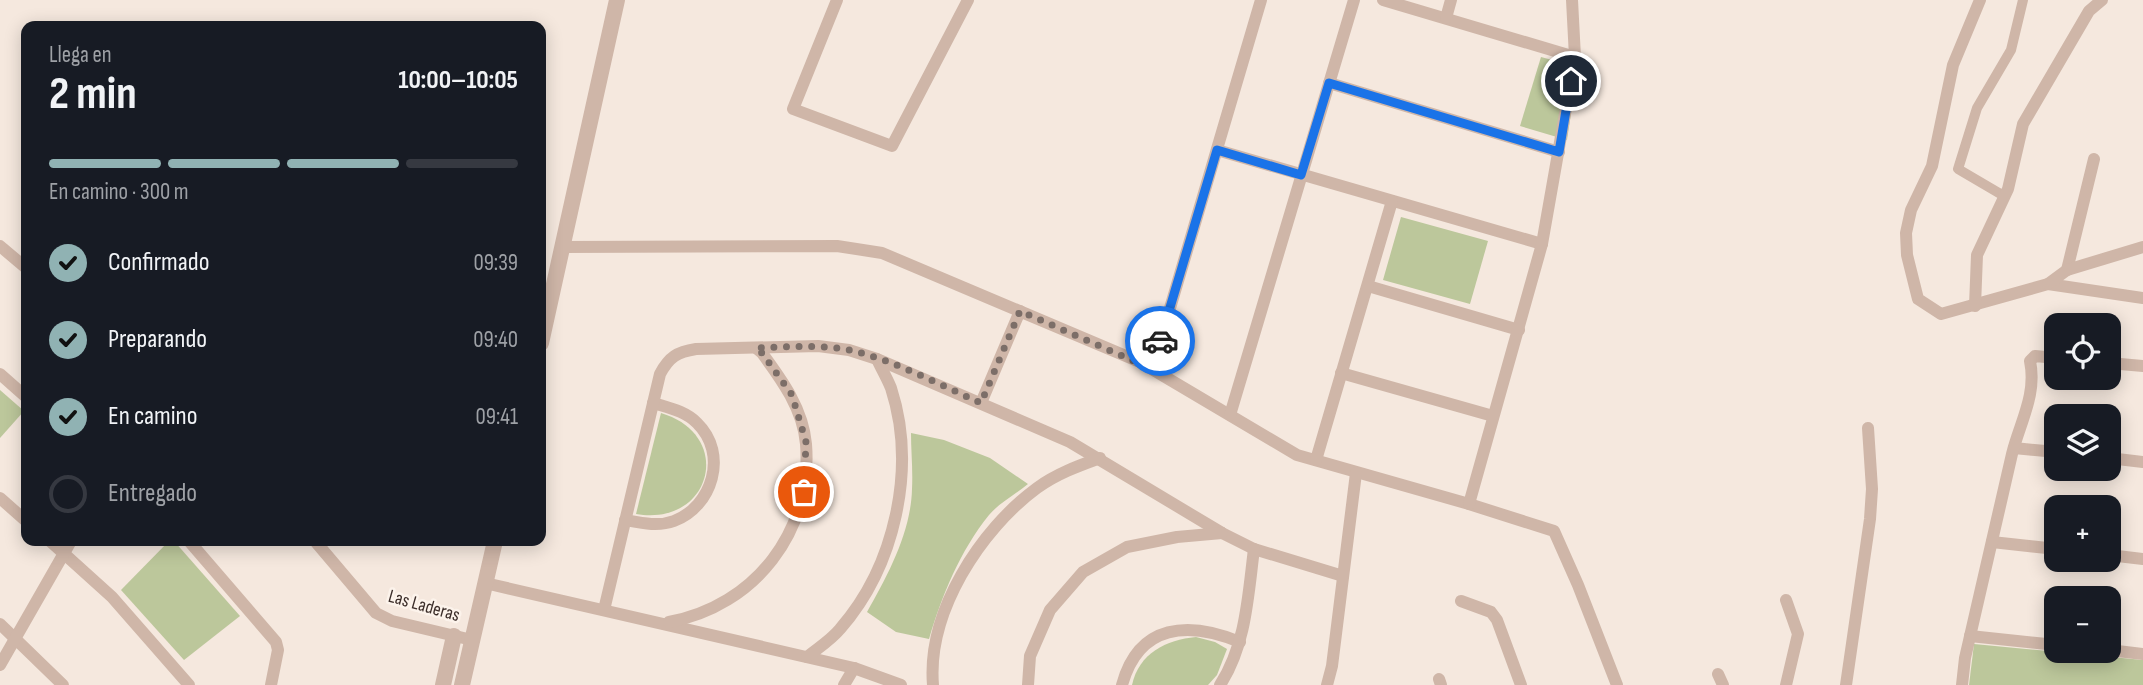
<!DOCTYPE html>
<html lang="es">
<head>
<meta charset="utf-8">
<style>
  body { margin:0; font-family:"Sofia Sans Condensed",sans-serif; background:#242831; color:#f1f3f6; height:100vh; display:flex; flex-direction:column; font-size:26px; white-space:nowrap }
  * { box-sizing:border-box; margin:0 }
  p { font-size:23px; color:#9ea1a6 }
  .icon { flex:none; width:38px; height:38px; fill:none; stroke:currentColor; stroke-width:2; stroke-linecap:round; stroke-linejoin:round }
  .map { position:relative; flex:1; overflow:hidden }
  .panel { position:absolute; left:21px; top:21px; width:525px; height:525px; display:flex; flex-direction:column; background:#171b24; border-radius:14px; box-shadow:0 4px 18px #0003 }
  .panel>* { flex:none }
  .buttons { position:absolute; left:2044px; top:313px; display:grid; gap:14px }
  .buttons a { display:grid; place-items:center; width:77px; height:77px; border-radius:14px; background:#171b24; box-shadow:0 4px 18px #0003; font-size:35px }
  .pin { position:absolute; display:grid; place-items:center; width:60px; height:60px; color:#fff; margin:-30px; border:4px solid #fff; border-radius:50%; box-shadow:0 2px 7px #0007 }
  .courier { position:absolute; display:grid; place-items:center; width:70px; height:70px; margin:-35px; border:5px solid #1a73e8; border-radius:50%; background:#fff; color:#222; box-shadow:0 2px 9px #0007 }
  .headline em { font-style:normal; font-weight:700 }
  .headline div { display:flex; flex-direction:column-reverse }
  .headline { display:flex; align-items:center; justify-content:space-between; height:119px; padding:0 28px }
  h1 { font-size:46px; font-weight:700; line-height:52px }
  .bar { display:grid; grid-template-columns:repeat(4,1fr); gap:10px 7px; align-content:center; height:84px; padding:0 28px }
  .bar i { height:9px; border-radius:5px; background:#363941 }
  .bar .active { background:#90b2b3 }
  .bar p { grid-column:span 4 }
  ol { padding:0 28px; list-style:none }
  li { display:flex; align-items:center; gap:21px; height:77px }
  li p { margin-inline-start:auto }
  li .icon { padding:7px; border-radius:50%; background:#90b2b3; color:#111; stroke-width:4 }
  li:last-child { color:#9ea1a6 }
  li i { width:38px; height:38px; border:4px solid #363941; border-radius:50% }
  .map>svg:first-child { display:block }
  .green { fill:#bcc79b }
  .lines { fill:none; stroke-linecap:round; stroke-linejoin:round }
  .pedestrian { stroke:#cfb6a8; stroke-width:10 }
  .minor { stroke:#cfb6a8; stroke-width:12 }
  .tertiary { stroke:#cfb6a8; stroke-width:16 }
  .done { stroke:#7c6e68; stroke-width:7; stroke-dasharray:0 12.6 }
  .route { stroke:#1a73e8; stroke-width:9 }
  .labels { text-anchor:middle; dominant-baseline:central; stroke-width:5; stroke-linejoin:round; paint-order:stroke }
  .street-label { font-size:19px; fill:#3b2d29; stroke:#fcf3eb }
</style>
</head>
<body>
<div class="map">
<svg width="2143" height="685" viewBox="0 0 2143 685">
  <rect width="100%" height="100%" fill="#f5e8de"/>
  <g class="green">
    <polygon points="1541,57 1578,67 1567,140 1520,126"/>
    <polygon points="1401,217 1488,241 1470,304 1383,280"/>
    <polygon points="0,390 24,411 0,438"/>
    <path d="M661 413C735 435 712 527 636 514Z"/>
    <path d="M911 433 944 440 990 458 1028 484C1016 494 999 503 989 515 960 551 942 595 929 639L896 632 867 612C888 575 911 532 912 489 913 470 911 451 911 433Z"/>
    <polygon points="169,541 174,541 240,616 184,660 121,590"/>
    <path d="M1196 637 1215 642 1227 649 1217 675 1208 685H1132C1139 653 1166 640 1196 637Z"/>
    <polygon points="1974,644 2143,660 2143,685 1969,685"/>
  </g>
  <g class="lines">
    <polyline class="pedestrian" points="2004,196 1958,169 1977,108 2011,50 2023,0"/>
    <g class="minor">
      <polyline points="837,0 793,109 892,146 968,0"/>
      <polyline points="1383,0 1575,57"/>
      <polyline points="1980,0 1953,65 1932,166 1911,210 1906,233 1907,255 1918,299 1941,314 2048,284 2143,298"/>
      <polyline points="1446,18 1451,0"/>
      <polyline points="1329,83 1559,152"/>
      <polyline points="1217,150 1542,244"/>
      <polyline points="0,246 26,268"/>
      <polyline points="563,247 837,246 882,253 1140,362 1297,455 1469,504 1554,531 1578,585 1617,685"/>
      <polyline points="2067,270 2094,159"/>
      <polyline points="2048,284 2067,270 2143,247"/>
      <polyline points="1368,286 1519,330"/>
      <polyline points="1975,306 1977,255 2008,189 2023,124 2089,11 2102,0"/>
      <polyline points="2109,363 2143,366"/>
      <polyline points="1152,369 1261,0"/>
      <polyline points="1341,373 1493,416"/>
      <polyline points="0,374 26,397"/>
      <polyline points="981,403 1020,311"/>
      <polyline points="1230,415 1354,0"/>
      <polyline points="2014,448 2056,452"/>
      <polyline points="2109,458 2143,462"/>
      <polyline points="1316,460 1392,201"/>
      <polyline points="0,498 26,521"/>
      <polyline points="1469,504 1542,244 1575,57 1572,0"/>
      <path d="M625 520C641 523 658 527 674 521 712 507 729 454 697 423 685 411 669 408 653 403"/>
      <polyline points="50,541 112,597 189,685"/>
      <polyline points="189,541 276,642 278,650 271,685"/>
      <polyline points="315,541 376,613 392,621 472,640"/>
      <polyline points="1992,542 2056,549"/>
      <polyline points="2109,555 2143,559"/>
      <polyline points="485,583 854,668 901,685"/>
      <polyline points="1786,600 1798,634 1786,685"/>
      <polyline points="1461,601 1491,612 1497,620 1521,685"/>
      <path d="M604 610 660 374C669 357 677 352 696 349L818 346 849 350 877 359 1070 442 1222 533 1254 549 1343 576"/>
      <path d="M669 622C755 606 813 531 806 444 803 409 782 380 762 353L756 348"/>
      <polyline points="0,624 63,685"/>
      <polyline points="1970,636 2056,645"/>
      <polyline points="2109,650 2143,654"/>
      <path d="M807 657C818 648 831 640 840 629 895 566 917 468 891 388 887 378 881 368 877 359"/>
      <polyline points="0,665 71,541"/>
      <polyline points="1718,674 1723,685"/>
      <polyline points="1439,679 1441,685"/>
      <polyline points="844,685 854,668"/>
      <path d="M933 685C927 612 980 530 1037 488 1056 474 1078 466 1100 458"/>
      <polyline points="1028,685 1030,656 1050,610 1083,572 1127,547 1177,537 1222,533"/>
      <path d="M1122 685C1139 623 1189 621 1240 642"/>
      <path d="M1220 685C1246 645 1248 596 1254 549"/>
      <polyline points="1327,685 1332,666 1356,473"/>
      <polyline points="1846,685 1870,519 1872,489 1868,428"/>
      <path d="M1962 685 1965 658C1981 590 1996 522 2012 454 2020 422 2037 395 2030 361L2035 356 2056 358"/>
    </g>
    <g class="tertiary">
      <polyline points="541,343 617,0"/>
      <polyline points="443,685 454,636"/>
      <polyline points="462,685 495,541"/>
    </g>
  </g>
  <g class="lines">
    <path class="done" d="M804 492 806 442 792 395 762 353 756 348C787 347 818 344 849 350 894 360 938 384 981 403L1020 311 1152 369 1160 341"/>
    <polyline class="route" points="1160,341 1217,150 1301,175 1329,83 1559,152 1571,81"/>
  </g>
  <g class="labels">
    <g class="street-label">
      <text transform="translate(424 606) rotate(16)">Las Laderas</text>
    </g>
  </g>
</svg>
<div class="buttons">
<a><svg class="icon" aria-label="locate" viewBox="0 0 24 24"><circle cx="12" cy="12" r="6"/><path d="M12 2v4M12 18v4M2 12h4M18 12h4"/></svg></a>
<a><svg class="icon" aria-label="layers" viewBox="0 0 24 24"><path d="M12 4l9 5-9 5-9-5zM3 14l9 5 9-5"/></svg></a>
<a>+</a>
<a>−</a>
</div>
<div class="pin" style="left:804px;top:492px;background:#ea580c"><svg class="icon" aria-label="bag" viewBox="0 0 24 24"><path d="M5 8h14l-1 12H6zM9 8a3 3 0 0 1 6 0"/></svg></div>
<div class="pin" style="left:1571px;top:81px;background:#1f2937"><svg class="icon" aria-label="home" viewBox="0 0 24 24"><path d="M3 11l9-7 9 7M6 9v11h12V9"/></svg></div>
<div class="courier" style="left:1160px;top:341px"><svg class="icon" aria-label="car" viewBox="0 0 24 24"><path d="M5 17H2v-5l4-1 3-4h7l3 4 3 1v5h-3M9 17h6M6 11h13"/><circle cx="7" cy="17" r="2"/><circle cx="17" cy="17" r="2"/></svg></div>
<section class="panel">
<div class="headline"><div><h1>2 min</h1><p>Llega en</p></div><em>10:00–10:05</em></div>
<div class="bar"><i class="active"></i><i class="active"></i><i class="active"></i><i></i><p>En camino · 300 m</p></div>
<ol>
<li><svg class="icon" aria-label="check" viewBox="0 0 24 24"><path d="M5 12l5 5 9-10"/></svg>Confirmado<p>09:39</p></li>
<li><svg class="icon" aria-label="check" viewBox="0 0 24 24"><path d="M5 12l5 5 9-10"/></svg>Preparando<p>09:40</p></li>
<li><svg class="icon" aria-label="check" viewBox="0 0 24 24"><path d="M5 12l5 5 9-10"/></svg>En camino<p>09:41</p></li>
<li><i></i>Entregado</li>
</ol>
</section>
</div>
</body>
</html>
